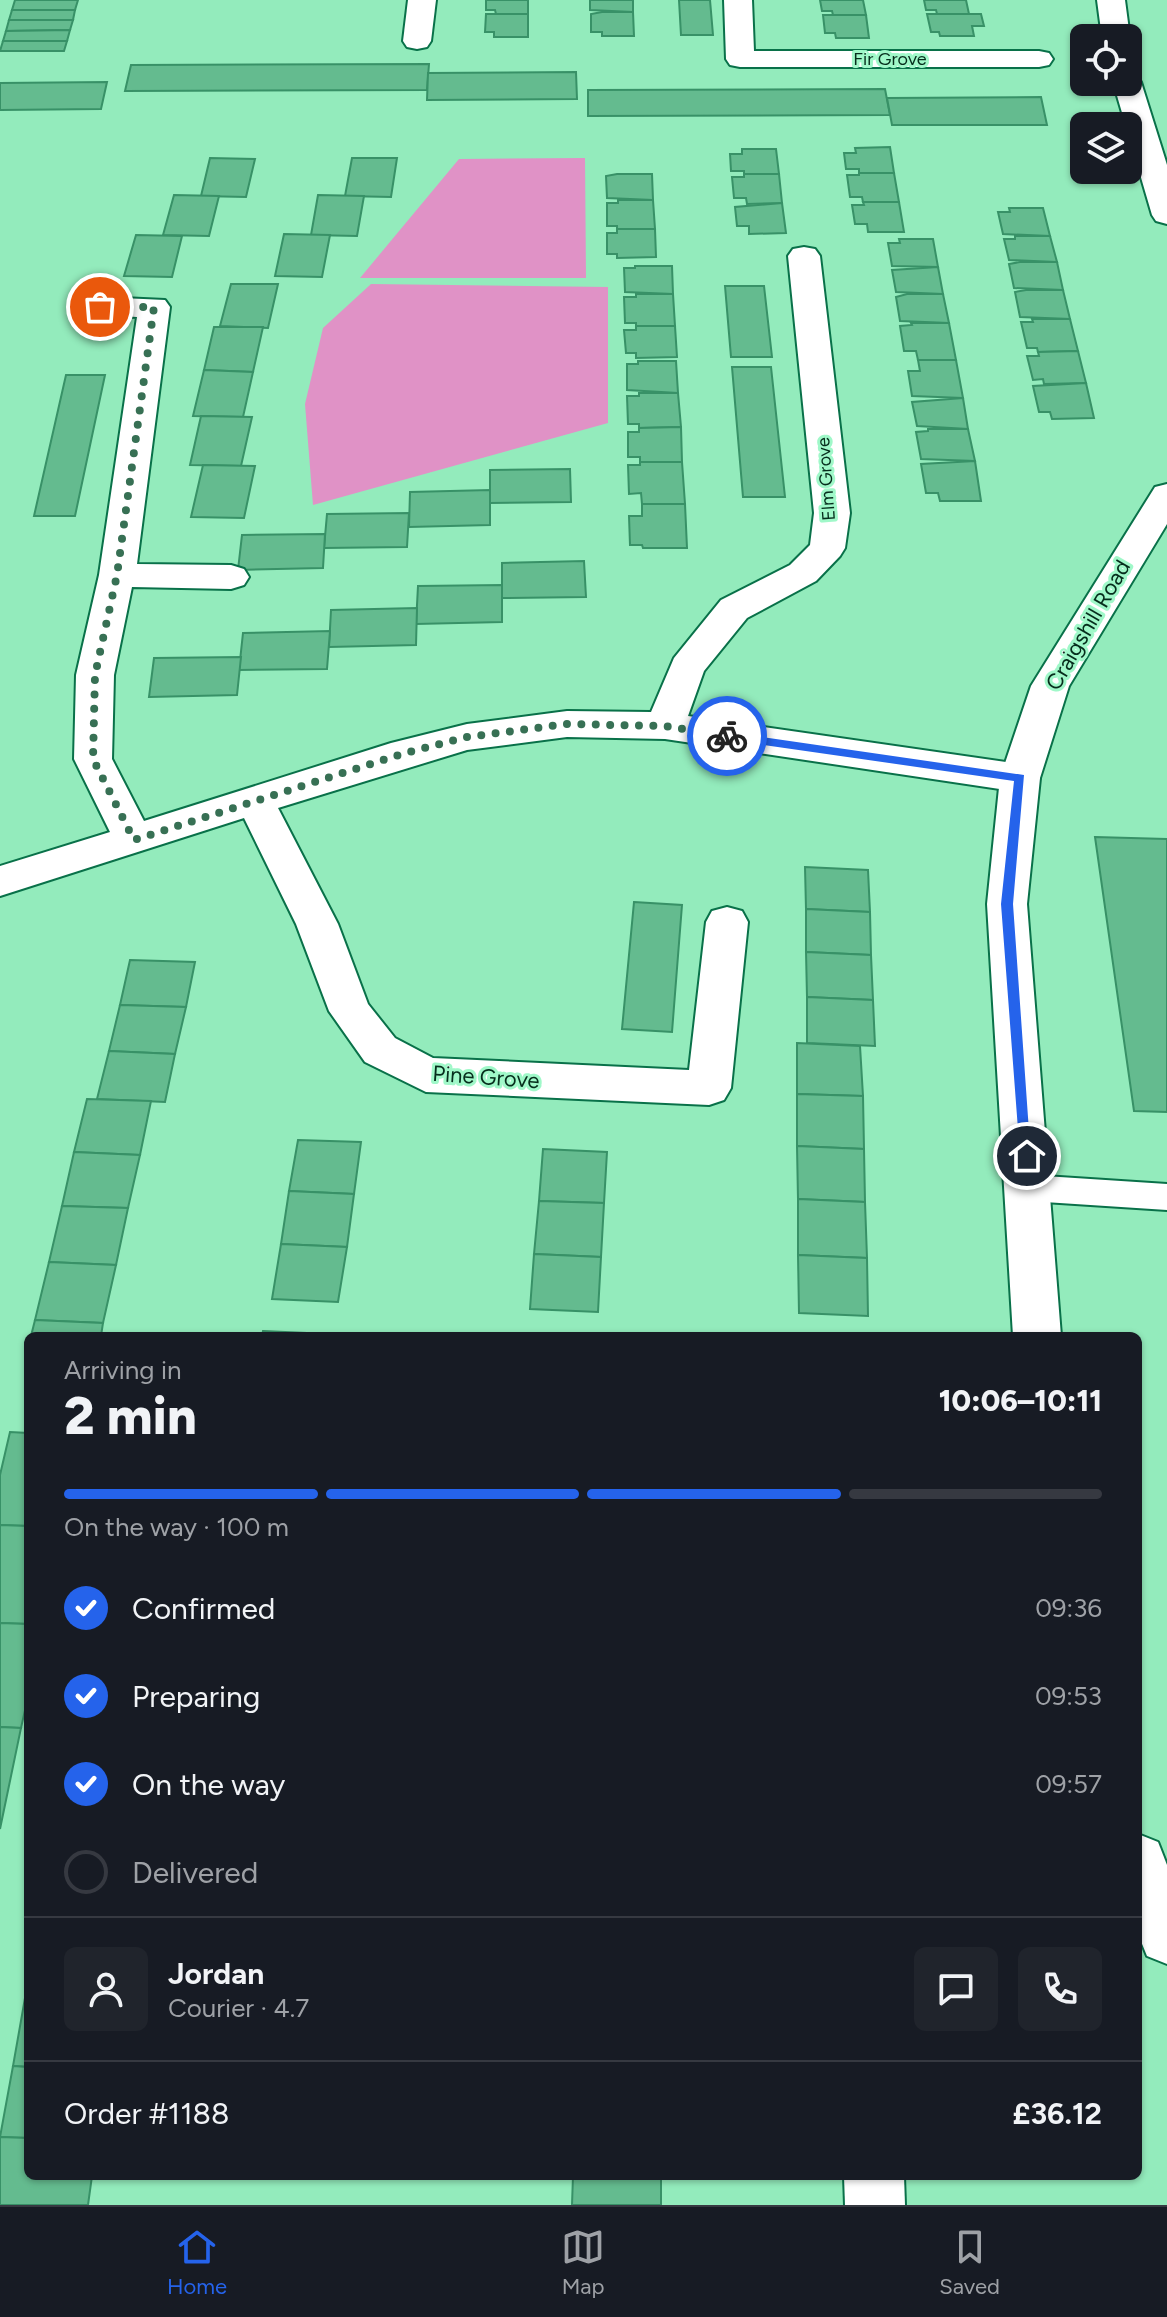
<!DOCTYPE html>
<html lang="en">
<head>
<meta charset="utf-8">
<style>
  body { margin:0; font-family:Figtree,sans-serif; background:#20242c; color:#f1f3f6; height:100vh; display:flex; flex-direction:column; font-size:30px; white-space:nowrap }
  * { box-sizing:border-box; margin:0 }
  p { font-size:26px; color:#9ea1a6 }
  .icon { flex:none; width:44px; height:44px; fill:none; stroke:currentColor; stroke-width:2; stroke-linecap:round; stroke-linejoin:round }
  .map { position:relative; flex:1; overflow:hidden }
  .side { position:absolute; left:24px; top:1332px; width:1118px; height:848px; display:flex; flex-direction:column; background:#171b24; border-radius:12px; box-shadow:0 2px 6px #0004 }
  .side>* { flex:none }
  .buttons { position:absolute; left:1070px; top:24px; display:grid; gap:16px }
  .buttons a { display:grid; place-items:center; width:72px; height:72px; border-radius:12px; background:#171b24; box-shadow:0 2px 6px #0004; font-size:40px }
  .pin { position:absolute; display:grid; place-items:center; width:68px; height:68px; color:#fff; margin:-34px; border:4px solid #fff; border-radius:50%; box-shadow:0 2px 8px #0007 }
  .courier { position:absolute; display:grid; place-items:center; width:80px; height:80px; margin:-40px; border:6px solid #2563eb; border-radius:50%; background:#fff; color:#222; box-shadow:0 2px 10px #0007 }
  .headline em { font-style:normal; font-weight:800 }
  .headline div { display:flex; flex-direction:column-reverse }
  .headline { display:flex; align-items:center; justify-content:space-between; height:136px; padding:0 40px }
  h1 { font-size:52px; font-weight:800; line-height:60px }
  .bar { display:grid; grid-template-columns:repeat(4,1fr); gap:12px 8px; align-content:center; height:96px; padding:0 40px }
  .bar i { height:10px; border-radius:6px; background:#363941 }
  .bar .selected { background:#2563eb }
  .bar p { grid-column:span 4 }
  .line { display:flex; align-items:center; gap:20px; padding:0 40px; border-top:2px solid #363941 }
  .line div { flex:1 }
  .round { display:grid; place-items:center; flex:none; width:84px; height:84px; border-radius:12px; background:#20242c }
  ol { padding:0 40px; list-style:none }
  li { display:flex; align-items:center; gap:24px; height:88px }
  li p { margin-inline-start:auto }
  li .icon { padding:8px; border-radius:50%; background:#2563eb; color:#fff; stroke-width:4 }
  li:last-child { color:#9ea1a6 }
  li i { width:44px; height:44px; border:4px solid #363941; border-radius:50% }
  .menu { display:flex; justify-content:space-around; align-items:center; height:112px; border-top:2px solid #363941; background:#171b24; font-size:22px; color:#9ea1a6 }
  .menu a { display:grid; justify-items:center; gap:4px }
  .menu .selected { color:#2563eb }
  .map>svg:first-child { display:block }
  .green { fill:#e092c6 }
  .building { fill:#64bb8f; stroke:#389167; stroke-width:2 }
  .lines { fill:none; stroke-linecap:round; stroke-linejoin:round }
  .service-casing { stroke:#097149; stroke-width:4 }
  .minor-casing { stroke:#097149; stroke-width:4 }
  .tertiary-casing { stroke:#097149; stroke-width:4 }
  .service { fill:#fff; fill-rule:evenodd }
  .minor { fill:#fff; fill-rule:evenodd }
  .tertiary { fill:#fff; fill-rule:evenodd }
  .route { fill:#2563eb }
  .done { stroke:#377054; stroke-width:8; stroke-dasharray:0 14.4 }
  .labels { text-anchor:middle; dominant-baseline:central; stroke-width:6; stroke-linejoin:round; paint-order:stroke }
  .far-street-label { font-size:18px; fill:#062d1c; stroke:#a0f8c9 }
  .street-label { font-size:22px; fill:#062d1c; stroke:#a0f8c9 }
</style>
</head>
<body>
<div class="map">
<svg width="1167" height="2205" viewBox="0 0 1167 2205">
  <rect width="100%" height="100%" fill="#93ebbc"/>
  <g class="green">
    <polygon points="585,158 586,278 360,278 459,159"/>
    <polygon points="371,284 608,287 608,423 313,505 305,404 323,328"/>
  </g>
  <g class="building">
    <polygon points="15,0 78,0 75,10 12,10"/>
    <polygon points="486,0 528,0 528,14 496,14 495,10 486,10"/>
    <polygon points="590,0 633,0 633,12 590,10"/>
    <polygon points="679,0 710,0 713,35 681,35"/>
    <polygon points="820,0 863,0 866,15 833,15 832,11 822,11"/>
    <polygon points="924,0 966,0 969,14 937,14 936,10 926,10"/>
    <polygon points="12,10 75,10 73,20 9,20"/>
    <polygon points="602,12 633,12 634,36 602,36 602,32 591,32 591,14"/>
    <polygon points="486,14 528,14 528,37 494,37 494,32 485,32"/>
    <polygon points="927,14 981,14 984,26 972,26 974,36 940,36 939,32 931,32"/>
    <polygon points="823,15 866,15 869,38 836,38 835,33 825,33"/>
    <polygon points="9,20 73,20 70,30 6,31"/>
    <polygon points="70,30 67,41 3,41 6,31"/>
    <polygon points="3,41 67,41 64,51 0,51"/>
    <polygon points="429,64 427,90 125,91 131,65"/>
    <polygon points="576,72 577,99 427,100 428,73"/>
    <polygon points="107,82 101,109 0,110 0,83"/>
    <polygon points="885,89 890,115 588,116 588,90"/>
    <polygon points="1041,97 1047,125 892,125 887,98"/>
    <polygon points="890,147 894,173 859,173 859,169 846,169 844,153 856,153 855,148"/>
    <polygon points="742,149 776,149 779,174 744,174 744,171 731,171 730,154 742,154"/>
    <polygon points="210,158 255,159 246,197 201,196"/>
    <polygon points="352,158 397,158 391,197 345,196"/>
    <polygon points="859,173 894,173 899,202 863,202 862,197 850,197 847,175 859,175"/>
    <polygon points="617,174 652,174 653,200 607,198 606,176"/>
    <polygon points="744,174 779,174 782,203 747,204 746,198 734,198 732,177 744,177"/>
    <polygon points="174,195 219,196 209,236 163,235"/>
    <polygon points="318,195 364,196 357,236 311,235"/>
    <polygon points="618,200 653,200 655,229 617,229 617,226 607,226 607,203 618,203"/>
    <polygon points="863,202 899,202 904,232 868,232 867,224 855,224 852,205 864,205"/>
    <polygon points="782,203 786,233 749,234 749,226 737,226 735,207"/>
    <polygon points="1009,208 1043,208 1050,236 1003,234 998,212 1010,212"/>
    <polygon points="617,229 655,229 656,257 617,258 617,254 607,254 607,233 617,233"/>
    <polygon points="284,234 330,235 322,277 275,276"/>
    <polygon points="136,235 182,236 172,277 124,276"/>
    <polygon points="1015,236 1050,236 1057,262 1009,260 1004,239 1015,239"/>
    <polygon points="899,239 933,239 938,267 892,266 888,243 900,243"/>
    <polygon points="1020,262 1057,262 1063,290 1014,288 1009,264"/>
    <polygon points="635,266 672,266 673,294 625,292 624,268 635,268"/>
    <polygon points="938,267 943,294 896,292 892,270"/>
    <polygon points="231,284 278,284 268,328 220,326"/>
    <polygon points="725,286 764,286 772,357 731,357"/>
    <polygon points="1026,290 1063,290 1070,319 1020,317 1015,292"/>
    <polygon points="636,294 673,294 675,326 636,326 636,323 625,323 624,297 636,297"/>
    <polygon points="907,294 943,294 949,323 900,321 896,297"/>
    <polygon points="1032,319 1070,319 1078,351 1038,352 1037,348 1027,348 1021,322 1033,322"/>
    <polygon points="911,323 949,323 956,360 918,360 916,351 904,351 900,326 912,325"/>
    <polygon points="636,326 675,326 677,357 636,358 636,353 626,353 624,330 636,330"/>
    <polygon points="214,327 263,327 253,372 204,370"/>
    <polygon points="1078,351 1086,383 1044,384 1043,379 1033,380 1027,356 1039,356 1038,352"/>
    <polygon points="918,360 956,360 963,398 912,396 908,371 920,371"/>
    <polygon points="638,361 676,361 678,393 627,390 627,364 638,364"/>
    <polygon points="732,367 771,367 785,497 743,497"/>
    <polygon points="204,370 253,372 243,417 193,416"/>
    <polygon points="66,375 105,375 75,516 34,516"/>
    <polygon points="1086,383 1094,418 1052,419 1050,412 1039,412 1033,386"/>
    <polygon points="639,393 678,393 681,427 639,428 639,424 628,424 627,396 639,396"/>
    <polygon points="963,398 968,429 917,426 912,402"/>
    <polygon points="201,416 252,417 241,466 190,465"/>
    <polygon points="681,427 682,462 640,462 640,457 628,457 628,432 639,432 639,428"/>
    <polygon points="928,429 968,429 975,461 921,459 916,432 928,431"/>
    <polygon points="975,461 981,501 940,501 938,493 926,493 921,464"/>
    <polygon points="640,462 682,462 685,504 642,504 641,493 629,494 628,465 640,465"/>
    <polygon points="203,465 255,466 244,518 191,517"/>
    <polygon points="570,469 571,502 490,503 490,470"/>
    <polygon points="490,490 490,525 409,527 410,492"/>
    <polygon points="642,504 685,504 687,548 643,548 642,545 630,545 629,516 642,516"/>
    <polygon points="409,513 407,547 324,548 327,514"/>
    <polygon points="325,534 323,568 238,570 242,535"/>
    <polygon points="584,561 586,597 502,598 502,563"/>
    <polygon points="502,585 502,622 416,624 418,586"/>
    <polygon points="417,608 416,645 329,647 331,610"/>
    <polygon points="330,631 327,669 239,670 243,633"/>
    <polygon points="241,657 237,695 149,697 154,658"/>
    <polygon points="1095,837 1167,839 1167,1112 1134,1111"/>
    <polygon points="805,867 868,870 870,912 806,909"/>
    <polygon points="634,902 682,905 672,1032 622,1029"/>
    <polygon points="806,909 870,912 871,955 806,952"/>
    <polygon points="806,952 871,955 873,1000 807,997"/>
    <polygon points="130,960 195,962 186,1007 120,1005"/>
    <polygon points="807,997 873,1000 875,1046 807,1043"/>
    <polygon points="120,1005 186,1007 175,1054 109,1051"/>
    <polygon points="797,1043 860,1046 863,1096 797,1094"/>
    <polygon points="109,1051 175,1054 165,1102 97,1099"/>
    <polygon points="797,1094 863,1096 864,1149 797,1146"/>
    <polygon points="87,1099 151,1101 140,1155 74,1152"/>
    <polygon points="298,1140 361,1142 354,1194 289,1191"/>
    <polygon points="797,1146 864,1149 865,1202 798,1199"/>
    <polygon points="543,1149 607,1152 604,1203 539,1201"/>
    <polygon points="74,1152 140,1155 128,1208 62,1206"/>
    <polygon points="289,1191 354,1194 347,1247 281,1244"/>
    <polygon points="798,1199 865,1202 867,1258 798,1255"/>
    <polygon points="539,1201 604,1203 601,1257 534,1254"/>
    <polygon points="62,1206 128,1208 116,1265 49,1262"/>
    <polygon points="281,1244 347,1247 338,1302 272,1299"/>
    <polygon points="534,1254 601,1257 598,1312 530,1309"/>
    <polygon points="798,1255 867,1258 868,1316 799,1313"/>
    <polygon points="49,1262 116,1265 103,1323 35,1320"/>
    <polygon points="35,1320 103,1323 101,1336 31,1336"/>
    <polygon points="263,1331 329,1334 262,1336"/>
    <polygon points="10,1432 28,1433 28,1526 0,1525 0,1475"/>
    <polygon points="0,1525 28,1526 28,1624 0,1623"/>
    <polygon points="0,1623 28,1624 28,1697 21,1728 0,1727"/>
    <polygon points="0,1727 21,1728 0,1829"/>
    <polygon points="25,1998 28,1998 28,2067 13,2066"/>
    <polygon points="13,2066 28,2067 28,2138 0,2137"/>
    <polygon points="0,2137 28,2138 28,2176 92,2176 88,2205 0,2205"/>
    <polygon points="573,2176 661,2176 661,2205 572,2205"/>
  </g>
  <g class="lines">
    <defs>
      <polygon id="service" points="1029,1175 1167,1184 1167,1210 1029,1201 1018,1197 1014,1188 1018,1179"/>
      <g id="minor">
        <polygon points="408,0 436,0 431,41 427,47 417,49 407,47 403,41"/>
        <polygon points="724,0 752,0 754,51 1039,51 1049,53 1053,59 1049,65 1039,67 740,67 730,65 726,59"/>
        <polygon points="804,247 815,249 820,256 850,513 845,548 840,556 816,581 747,618 704,671 688,716 1020,764 1034,768 1040,778 1034,788 1020,792 665,739 567,737 467,750 278,808 338,924 368,1004 395,1038 433,1058 689,1070 706,922 712,911 727,907 742,911 748,922 731,1088 724,1100 709,1105 426,1092 365,1062 329,1011 296,924 244,818 0,896 0,866 110,832 74,759 76,675 99,575 137,317 89,314 84,307 89,300 100,297 165,300 170,307 137,564 231,565 244,569 249,577 244,585 231,589 132,587 114,675 112,759 144,821 391,743 467,724 567,711 651,712 674,658 721,600 790,565 810,545 814,513 788,256 793,249"/>
        <polygon points="844,2176 904,2176 905,2205 845,2205"/>
      </g>
      <g id="tertiary">
        <polygon points="1097,0 1125,0 1130,38 1128,41 1128,38 1102,38"/>
        <polygon points="1128,74 1137,76 1141,82 1167,165 1167,224 1156,221 1152,215 1113,82 1128,82"/>
        <polygon points="1167,484 1167,524 1069,686 1040,778 1027,904 1061,1336 1013,1336 987,904 1000,778 1031,686 1155,487"/>
        <polygon points="1138,1834 1158,1842 1167,1865 1167,1964 1147,1956 1138,1934"/>
      </g>
    </defs>
    <use href="#service" class="service-casing"/>
    <use href="#minor" class="minor-casing"/>
    <use href="#tertiary" class="tertiary-casing"/>
    <use href="#service" class="service"/>
    <use href="#minor" class="minor"/>
    <use href="#tertiary" class="tertiary"/>
  </g>
  <polygon class="route" points="727,732 1024,775 1013,904 1031,1160 1022,1160 1020,1156 1001,904 1014,781 723,739 723,734"/>
  <g class="lines">
    <polyline class="done" points="100,307 154,307 117,575 95,675 93,759 134,840 405,753 467,737 567,724 665,726 727,736"/>
  </g>
  <g class="labels">
    <g class="far-street-label">
      <text x="890" y="59">Fir Grove</text>
      <text transform="translate(826 479) rotate(-94)">Elm Grove</text>
    </g>
    <g class="street-label">
      <text transform="translate(1088 625) rotate(-60)">Craigshill Road</text>
      <text transform="translate(486 1077) rotate(4)">Pine Grove</text>
    </g>
  </g>
</svg>
<div class="buttons">
<a><svg class="icon" aria-label="locate" viewBox="0 0 24 24"><circle cx="12" cy="12" r="6"/><path d="M12 2v4M12 18v4M2 12h4M18 12h4"/></svg></a>
<a><svg class="icon" aria-label="layers" viewBox="0 0 24 24"><path d="M12 4l9 5-9 5-9-5zM3 14l9 5 9-5"/></svg></a>
</div>
<div class="pin" style="left:100px;top:307px;background:#ea580c"><svg class="icon" aria-label="bag" viewBox="0 0 24 24"><path d="M5 8h14l-1 12H6zM9 8a3 3 0 0 1 6 0"/></svg></div>
<div class="pin" style="left:1027px;top:1156px;background:#1f2937"><svg class="icon" aria-label="home" viewBox="0 0 24 24"><path d="M3 11l9-7 9 7M6 9v11h12V9"/></svg></div>
<div class="courier" style="left:727px;top:736px"><svg class="icon" aria-label="bike" viewBox="0 0 24 24"><circle cx="6" cy="16" r="4"/><circle cx="18" cy="16" r="4"/><path d="M6 16l4-8h5l3 8M10 8l3 8H6M13 5h3"/></svg></div>
<section class="side">
<div class="headline"><div><h1>2 min</h1><p>Arriving in</p></div><em>10:06–10:11</em></div>
<div class="bar"><i class="selected"></i><i class="selected"></i><i class="selected"></i><i></i><p>On the way · 100 m</p></div>
<ol>
<li><svg class="icon" aria-label="check" viewBox="0 0 24 24"><path d="M5 12l5 5 9-10"/></svg>Confirmed<p>09:36</p></li>
<li><svg class="icon" aria-label="check" viewBox="0 0 24 24"><path d="M5 12l5 5 9-10"/></svg>Preparing<p>09:53</p></li>
<li><svg class="icon" aria-label="check" viewBox="0 0 24 24"><path d="M5 12l5 5 9-10"/></svg>On the way<p>09:57</p></li>
<li><i></i>Delivered</li>
</ol>
<div class="line" style="height:144px"><a class="round"><svg class="icon" aria-label="person" viewBox="0 0 24 24"><circle cx="12" cy="8" r="4"/><path d="M4 21q1-7 8-7t8 7"/></svg></a><div><b>Jordan</b><p>Courier · 4.7</p></div><a class="round"><svg class="icon" aria-label="chat" viewBox="0 0 24 24"><path d="M4 5h16v11H9l-5 4z"/></svg></a><a class="round"><svg class="icon" aria-label="phone" viewBox="0 0 24 24"><path d="M5 4h4l2 5-3 2q2 4 5 5l2-3 5 2v4C11 20 4 13 5 4z"/></svg></a></div>
<div class="line" style="height:104px"><div>Order #1188</div><b>£36.12</b></div>
</section>
</div>
<nav class="menu">
<a class="selected"><svg class="icon" aria-label="home" viewBox="0 0 24 24"><path d="M3 11l9-7 9 7M6 9v11h12V9"/></svg>Home</a>
<a><svg class="icon" aria-label="map" viewBox="0 0 24 24"><path d="M3 6l6-2 6 2 6-2v14l-6 2-6-2-6 2zM9 4v14M15 6v14"/></svg>Map</a>
<a><svg class="icon" aria-label="saved" viewBox="0 0 24 24"><path d="M7 4h10v16l-5-4-5 4z"/></svg>Saved</a>
</nav>
</body>
</html>
